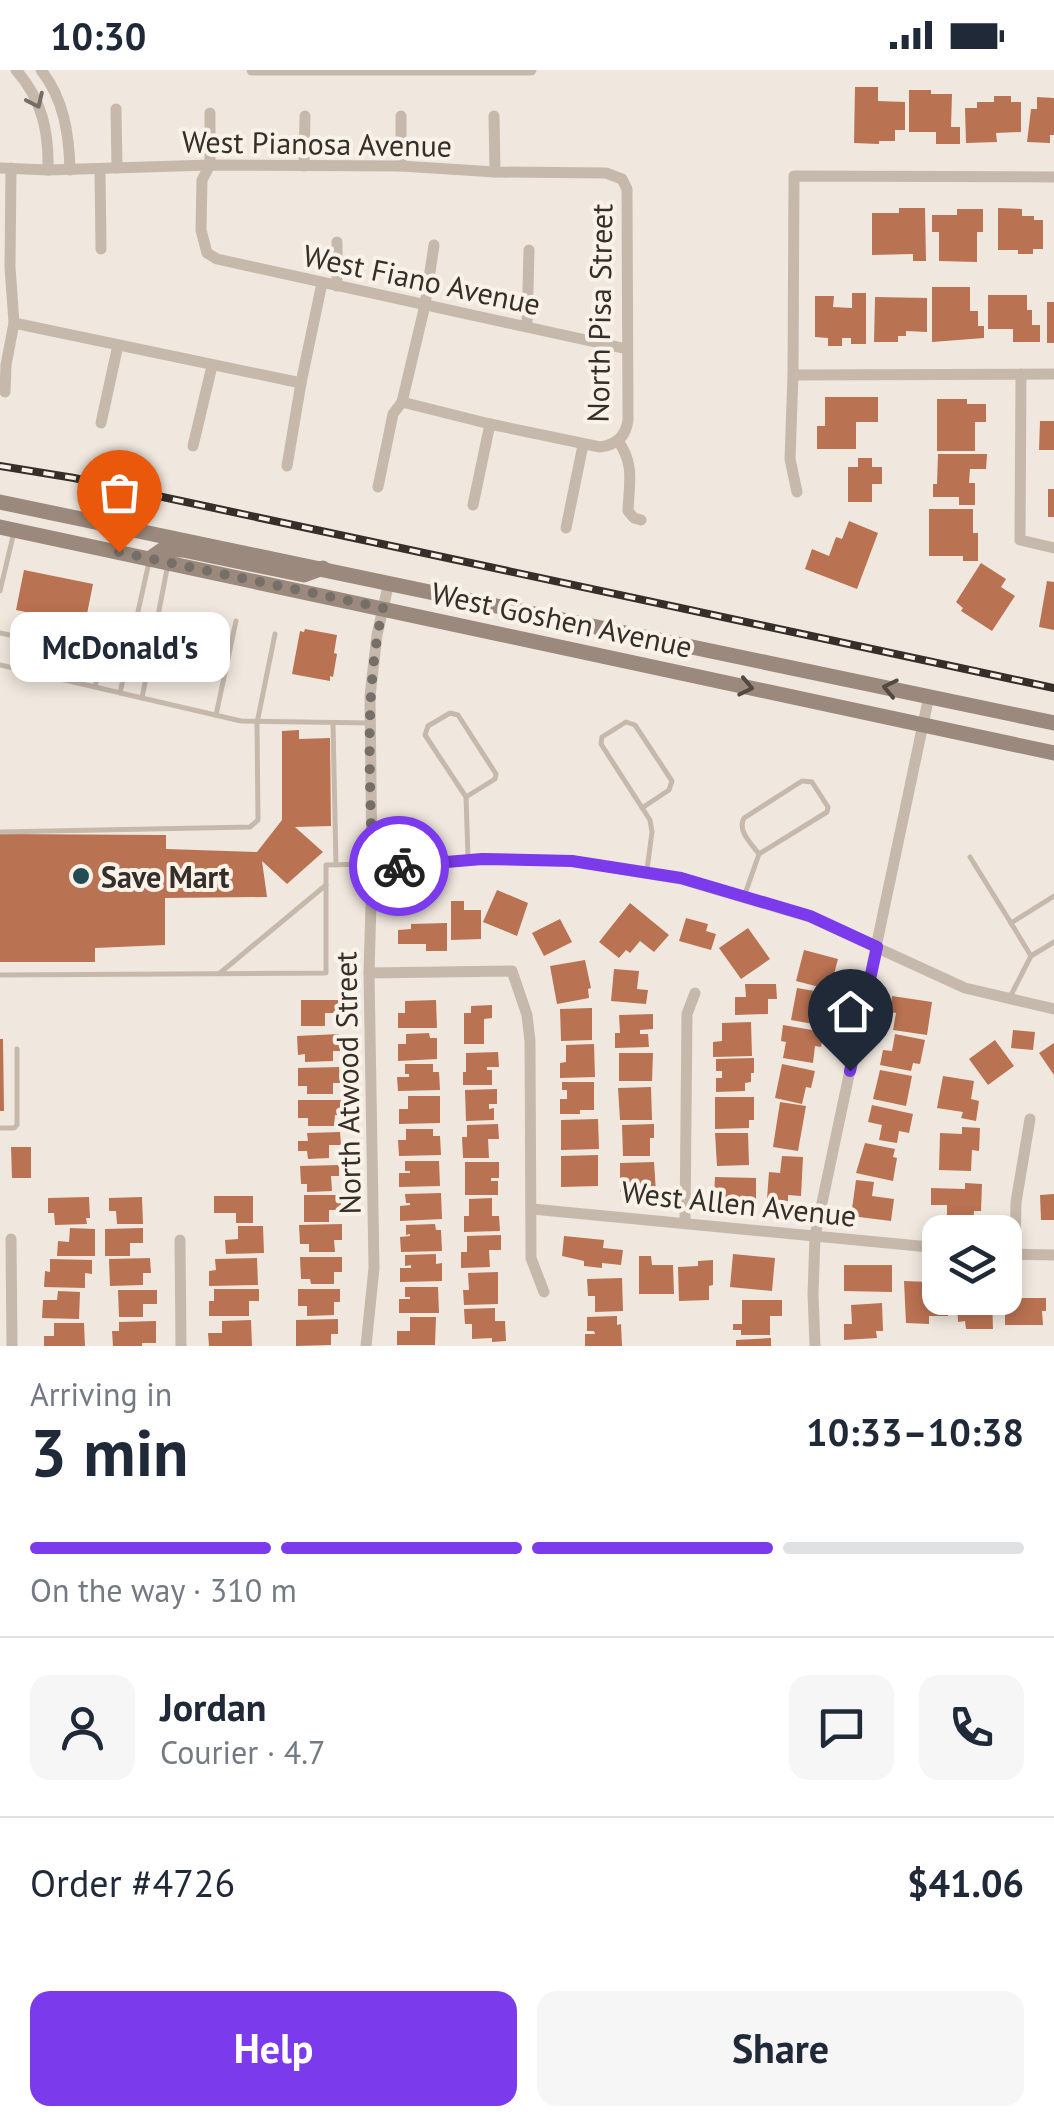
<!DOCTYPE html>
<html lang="en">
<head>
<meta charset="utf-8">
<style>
  body { margin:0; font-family:"PT Sans",sans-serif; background:#f6f6f7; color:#1f2937; height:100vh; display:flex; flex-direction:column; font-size:38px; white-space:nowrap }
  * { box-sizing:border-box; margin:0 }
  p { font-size:32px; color:#747a83 }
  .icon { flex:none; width:55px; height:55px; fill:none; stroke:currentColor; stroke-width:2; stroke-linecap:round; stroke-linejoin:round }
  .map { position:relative; height:1276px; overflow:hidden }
  .side { display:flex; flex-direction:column; background:#fff; flex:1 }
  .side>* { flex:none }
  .controls { position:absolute; left:922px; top:1145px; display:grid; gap:20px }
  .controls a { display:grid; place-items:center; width:100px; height:100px; border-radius:20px; background:#fff; box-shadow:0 5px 15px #0003; font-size:50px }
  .pin { position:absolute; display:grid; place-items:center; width:85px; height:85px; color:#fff; margin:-102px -42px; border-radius:50% 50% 50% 0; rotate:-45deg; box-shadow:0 0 10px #0007 }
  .pin .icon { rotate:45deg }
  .courier { position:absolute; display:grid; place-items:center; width:100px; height:100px; margin:-50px; border:8px solid #7c3aed; border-radius:50%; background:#fff; color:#222; box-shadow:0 2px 12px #0007 }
  .bubble { position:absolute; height:70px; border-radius:20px; background:#fff; box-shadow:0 5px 15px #0003; font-size:32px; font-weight:600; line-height:70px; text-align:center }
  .summary em { font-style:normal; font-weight:600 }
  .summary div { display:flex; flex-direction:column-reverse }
  .summary { display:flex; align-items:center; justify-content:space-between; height:170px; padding:0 30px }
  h1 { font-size:65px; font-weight:600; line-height:75px }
  .bar { display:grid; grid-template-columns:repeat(4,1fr); gap:15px 10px; align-content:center; height:120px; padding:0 30px }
  .bar i { height:12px; border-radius:8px; background:#e0e1e3 }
  .bar .current { background:#7c3aed }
  .bar p { grid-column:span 4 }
  .line { display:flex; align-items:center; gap:25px; padding:0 30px; border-top:2px solid #e0e1e3 }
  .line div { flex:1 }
  .round { display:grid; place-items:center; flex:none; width:105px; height:105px; border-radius:20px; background:#f6f6f7 }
  .button { display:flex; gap:20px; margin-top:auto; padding:20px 30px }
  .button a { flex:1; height:115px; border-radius:20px; background:#7c3aed; color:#fff; font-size:40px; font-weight:600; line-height:115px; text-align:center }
  .button a+a { background:#f6f6f7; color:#1f2937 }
  .status { display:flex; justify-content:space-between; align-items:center; height:70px; padding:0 50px; background:#fff; direction:ltr }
  .status svg { height:28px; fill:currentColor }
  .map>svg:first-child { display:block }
  .building { fill:#b97252 }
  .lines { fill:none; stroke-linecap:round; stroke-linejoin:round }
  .service { stroke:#c6b9ab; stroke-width:5 }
  .minor { stroke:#c6b9ab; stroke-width:11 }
  .secondary { stroke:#9a897c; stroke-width:15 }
  .rail-casing { stroke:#352e29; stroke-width:8 }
  .rail { stroke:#f8f2e9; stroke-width:4; stroke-dasharray:11; stroke-linecap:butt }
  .oneway { stroke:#766d64 }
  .oneway2 { stroke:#534942 }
  .done { stroke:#766f68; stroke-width:10; stroke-dasharray:0 18 }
  .route { stroke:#7c3aed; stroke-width:12 }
  .poi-dot { fill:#234c52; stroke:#f8f2e9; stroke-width:4 }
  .labels { text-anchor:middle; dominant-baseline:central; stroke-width:8; stroke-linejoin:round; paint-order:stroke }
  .street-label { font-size:30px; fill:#352e29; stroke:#f8f2e9 }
  .poi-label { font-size:30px; font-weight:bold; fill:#352e29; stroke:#f8f2e9; text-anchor:start }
</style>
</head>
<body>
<div class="status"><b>10:30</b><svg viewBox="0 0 49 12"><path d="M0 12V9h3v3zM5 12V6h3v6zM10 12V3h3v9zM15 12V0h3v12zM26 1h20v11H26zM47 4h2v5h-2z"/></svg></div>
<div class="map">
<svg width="1054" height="1276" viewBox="0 0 1054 1276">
  <rect width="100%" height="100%" fill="#f0e8de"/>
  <g class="building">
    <polygon points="855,17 878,17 878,31 905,32 905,60 895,60 895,71 879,71 879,74 854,73"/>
    <polygon points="909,20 931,20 931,24 952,24 951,57 960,57 960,74 936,74 936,62 909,62"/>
    <polygon points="994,26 1011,26 1011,32 1021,32 1021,62 996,63 997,72 966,73 965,38 977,38 977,32 994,32"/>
    <polygon points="1037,27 1054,28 1054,65 1050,65 1050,73 1027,72 1031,39 1037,39"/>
    <polygon points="899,138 925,138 926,191 913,191 913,184 872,185 872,143 899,143"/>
    <polygon points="998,138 1022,139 1022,146 1034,146 1034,150 1043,150 1043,179 1033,179 1033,184 1018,184 1018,180 998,180"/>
    <polygon points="957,139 983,139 983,162 977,162 977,192 939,191 939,162 932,162 932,145 957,145"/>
    <polygon points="932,217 970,217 970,241 978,241 978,256 984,256 984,268 932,272"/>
    <polygon points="852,223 866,223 866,274 851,274 851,268 842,268 842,276 828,276 828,268 815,267 815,226 834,226 833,237 852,238"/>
    <polygon points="988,225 1027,225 1027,240 1032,240 1032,255 1040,255 1040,272 1013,272 1013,259 988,259"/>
    <polygon points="875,227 927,228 927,262 906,261 906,266 898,266 898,272 874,272"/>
    <rect x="1047" y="232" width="7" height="41"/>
    <polygon points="825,327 878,327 878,352 856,352 856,379 817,379 817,356 825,356"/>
    <polygon points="937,329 967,329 967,334 986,334 986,352 975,352 975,381 937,381"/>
    <polygon points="1040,351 1054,351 1054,380 1039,380"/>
    <polygon points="938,384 987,384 986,399 970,399 969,413 975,413 975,435 959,435 959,427 933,427 933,414 937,414"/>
    <polygon points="858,388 872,388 872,397 882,397 882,414 872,414 872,432 848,432 848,397 858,397"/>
    <rect x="1048" y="419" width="6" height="28"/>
    <polygon points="929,439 973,439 973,463 978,463 978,491 963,491 963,486 929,486"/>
    <polygon points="849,451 878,463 857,519 805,499 812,479 829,486 836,467 842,469"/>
    <polygon points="981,493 1006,509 1001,517 1015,526 992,561 961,541 963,538 956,532"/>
    <polygon points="24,500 93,514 85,554 16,540"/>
    <polygon points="1047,511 1054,512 1054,560 1039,557"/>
    <polygon points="305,559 337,565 334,583 337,584 333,607 330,606 330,611 292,604 300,561 304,562"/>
    <polygon points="299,660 299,669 330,668 331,756 295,757 323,782 287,814 262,791 267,827 165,828 165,875 95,878 95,892 0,892 0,764 166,765 166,779 257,782 282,750 282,661"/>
    <rect x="396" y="820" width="18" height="11"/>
    <polygon points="497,820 528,833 517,866 483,852"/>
    <polygon points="451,831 464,831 464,840 481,840 481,869 451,870"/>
    <polygon points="630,833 669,865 654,882 640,871 630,883 626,880 619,888 599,872"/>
    <polygon points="686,848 708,854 706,861 716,864 711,880 679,871"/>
    <polygon points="560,849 572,872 544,886 532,863"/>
    <polygon points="447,853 447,881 426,881 426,874 398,874 398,860 411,859 411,854"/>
    <polygon points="748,858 770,889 741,909 719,878"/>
    <polygon points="804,880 838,889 834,904 830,904 827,919 796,911"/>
    <polygon points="585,890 591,918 588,919 589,928 557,934 550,896"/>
    <polygon points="614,899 639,901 637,919 648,920 646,934 611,931"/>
    <polygon points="745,914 776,914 777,929 768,929 768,944 735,945 735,927 746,927"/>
    <polygon points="797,918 832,924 824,956 791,950"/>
    <polygon points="892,926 932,932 927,965 893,960 896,943 890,942"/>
    <polygon points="301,930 339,930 339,943 325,943 325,956 301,956"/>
    <polygon points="436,930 437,958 398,958 398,943 405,943 405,931"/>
    <polygon points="492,935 492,948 484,949 484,974 464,974 464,943 471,943 471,936"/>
    <polygon points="592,938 592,970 561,971 560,939"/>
    <polygon points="653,944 653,959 640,960 640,964 648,964 649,977 615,978 615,963 620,963 619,945"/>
    <polygon points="751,952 752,986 713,987 713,972 722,971 722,953"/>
    <polygon points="783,955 824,962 821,977 815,976 813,993 783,988 786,972 781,971"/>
    <polygon points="1013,960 1035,962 1033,980 1011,978"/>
    <polygon points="429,963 430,968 437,968 437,989 398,991 398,974 406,974 406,964"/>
    <polygon points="339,964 340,981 333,981 333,991 305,992 305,984 298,985 297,966"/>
    <polygon points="895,964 925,970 920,994 913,993 911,1001 880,995 883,980 892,981"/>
    <polygon points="0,969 3,969 4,1041 0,1041"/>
    <polygon points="995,970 1014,996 988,1015 969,989"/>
    <polygon points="1054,973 1054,1005 1039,983"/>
    <polygon points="594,974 595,1007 560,1008 560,993 566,992 566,975"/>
    <polygon points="498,982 499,997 487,997 487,1000 492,1000 492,1015 463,1015 463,1002 466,1002 466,983"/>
    <polygon points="619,983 653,983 652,1011 619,1011"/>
    <polygon points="754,988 754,1003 751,1003 751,1012 745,1013 745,1021 716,1022 716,1008 722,1008 722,1001 716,1001 716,989"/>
    <polygon points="405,994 433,994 433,1002 439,1002 440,1020 398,1021 397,1007 409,1007 409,1004 405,1004"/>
    <polygon points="782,994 815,1001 811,1018 806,1017 802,1034 775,1028"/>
    <polygon points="339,997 340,1013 333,1013 333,1024 307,1024 307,1016 298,1016 298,998"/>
    <polygon points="880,1000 912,1006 906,1036 873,1029"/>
    <polygon points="943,1006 974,1011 971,1029 979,1031 976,1051 961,1048 963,1042 937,1038"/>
    <polygon points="562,1012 594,1012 594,1040 580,1040 580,1044 560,1044 560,1029 567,1029 567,1020 562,1020"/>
    <polygon points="651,1017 652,1050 620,1050 618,1018"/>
    <polygon points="497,1019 497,1034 489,1034 489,1039 494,1038 494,1050 466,1051 465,1020"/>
    <polygon points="408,1026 440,1026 440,1053 399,1054 399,1039 408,1039"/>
    <polygon points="715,1027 754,1027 754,1050 749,1050 749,1058 715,1059"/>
    <polygon points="298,1030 341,1030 340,1045 335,1045 334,1056 308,1056 308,1048 298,1048"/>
    <polygon points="780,1032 806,1036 798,1081 773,1077"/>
    <polygon points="872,1035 913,1044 909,1063 899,1061 897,1073 879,1070 882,1055 868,1052"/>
    <polygon points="598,1049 599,1079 561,1080 561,1050"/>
    <polygon points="498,1054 499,1069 488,1069 489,1088 463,1088 462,1067 467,1067 467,1055"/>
    <polygon points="654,1054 654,1068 650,1068 650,1086 623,1086 622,1055"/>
    <polygon points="962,1057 980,1058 979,1081 972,1080 971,1101 939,1100 940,1063 962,1064"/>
    <polygon points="406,1059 433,1059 433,1066 440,1066 441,1085 399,1086 398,1070 406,1070"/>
    <polygon points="340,1062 341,1075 329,1075 329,1088 308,1089 307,1081 298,1081 298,1071 308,1071 307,1063"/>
    <polygon points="715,1063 748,1063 749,1095 717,1096"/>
    <polygon points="865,1073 895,1079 893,1087 897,1088 893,1111 856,1103"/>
    <polygon points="11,1077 31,1077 31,1108 12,1108"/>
    <polygon points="598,1085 598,1116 561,1117 561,1086"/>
    <polygon points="782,1086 803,1087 801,1126 788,1125 788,1131 767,1129 769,1102 780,1103"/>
    <polygon points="405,1091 439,1091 440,1116 399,1117 399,1103 410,1103 410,1101 405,1101"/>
    <polygon points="465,1092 499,1092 499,1108 491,1108 491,1111 498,1111 498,1125 465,1125"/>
    <polygon points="654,1092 656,1122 620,1122 620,1093"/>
    <polygon points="339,1095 339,1106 331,1106 332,1121 307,1122 307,1114 301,1114 300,1096"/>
    <polygon points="715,1107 756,1108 756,1137 721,1136 721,1127 714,1127"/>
    <polygon points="856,1110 874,1112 872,1126 894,1129 891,1151 851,1146"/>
    <polygon points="965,1113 982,1114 981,1141 974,1141 973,1159 947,1158 947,1135 931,1135 931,1118 965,1119"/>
    <polygon points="441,1123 442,1149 400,1151 400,1136 410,1135 410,1133 406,1133 405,1124"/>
    <polygon points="1054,1124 1054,1150 1041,1150 1040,1125"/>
    <polygon points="304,1125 341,1125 341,1140 329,1140 329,1152 304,1152"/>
    <polygon points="214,1126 253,1126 253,1153 236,1153 236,1143 214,1143"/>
    <polygon points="89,1127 90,1148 86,1148 87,1154 55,1155 54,1143 48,1143 48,1128"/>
    <polygon points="142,1127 143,1154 117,1154 116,1141 109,1141 109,1128"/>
    <polygon points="492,1128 492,1146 499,1146 500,1161 464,1162 464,1146 469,1146 469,1129"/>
    <polygon points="342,1154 342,1170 334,1170 335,1182 309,1182 309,1174 300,1174 299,1155"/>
    <polygon points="435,1154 436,1160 441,1160 442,1181 401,1182 400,1167 410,1166 410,1164 406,1165 406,1155"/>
    <polygon points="238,1156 263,1156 264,1183 226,1184 225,1170 238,1169"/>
    <polygon points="70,1158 95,1159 95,1186 57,1186 58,1171 69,1172"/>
    <polygon points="143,1158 143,1173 130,1173 130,1186 105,1186 105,1159"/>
    <polygon points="501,1165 501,1180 489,1180 490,1197 461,1198 461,1182 467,1182 467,1166"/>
    <polygon points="564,1166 604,1170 603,1178 623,1180 621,1195 602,1193 602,1198 584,1196 584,1191 562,1186"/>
    <polygon points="436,1184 436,1194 442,1193 442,1211 400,1212 400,1198 411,1198 411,1195 405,1196 405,1185"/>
    <polygon points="733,1184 775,1188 772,1221 730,1217"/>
    <polygon points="639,1186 651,1186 652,1195 673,1195 674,1224 639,1224"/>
    <polygon points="300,1187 342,1187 342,1202 334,1202 334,1214 311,1214 310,1209 301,1209"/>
    <polygon points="150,1188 151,1203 143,1203 143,1215 110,1216 109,1189"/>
    <polygon points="257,1188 258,1215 209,1216 209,1201 216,1200 215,1189"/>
    <polygon points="50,1189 92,1190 92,1204 85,1203 85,1218 44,1217 45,1201 50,1202"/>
    <polygon points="713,1190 713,1215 709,1216 709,1230 679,1231 678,1197 698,1196 698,1191"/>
    <polygon points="844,1195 892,1195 892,1222 844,1221"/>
    <polygon points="498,1202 498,1234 464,1235 463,1220 469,1220 468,1203"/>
    <polygon points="622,1208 623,1241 595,1242 595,1226 588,1226 587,1209"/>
    <polygon points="904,1211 929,1212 929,1219 940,1219 940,1228 948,1228 948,1246 929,1246 929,1254 906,1253"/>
    <polygon points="405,1217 438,1217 439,1243 399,1243 399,1229 410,1229 410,1227 405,1227"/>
    <polygon points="1005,1217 1019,1217 1019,1228 1046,1228 1046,1241 1042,1241 1043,1255 1005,1255"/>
    <polygon points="214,1219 259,1219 259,1231 249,1231 249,1246 209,1246 209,1231 214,1231"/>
    <polygon points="298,1219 340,1219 340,1232 334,1232 334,1245 307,1246 307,1236 298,1236"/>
    <polygon points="118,1220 157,1220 157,1234 143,1234 143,1247 119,1247"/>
    <polygon points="58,1221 80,1222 79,1249 42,1248 43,1230 57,1230"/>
    <polygon points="957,1228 992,1228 993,1259 966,1259 965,1251 958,1252"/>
    <polygon points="742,1230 782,1230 782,1246 770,1246 770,1265 741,1265 741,1260 733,1260 733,1254 742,1254"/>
    <polygon points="882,1233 883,1261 876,1261 877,1268 844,1270 844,1254 852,1254 851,1235"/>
    <polygon points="495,1238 495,1251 505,1251 506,1271 492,1272 492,1268 472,1269 472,1254 465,1254 464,1239"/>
    <polygon points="617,1246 617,1255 621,1254 622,1276 585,1276 585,1264 595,1264 594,1261 587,1261 587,1247"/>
    <polygon points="410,1247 436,1247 435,1275 397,1275 397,1261 410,1261"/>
    <polygon points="338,1249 338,1264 331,1264 331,1275 296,1276 296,1250"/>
    <polygon points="251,1250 252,1276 209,1276 208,1263 222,1263 222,1251"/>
    <polygon points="156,1251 156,1273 142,1273 142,1276 113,1276 112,1261 119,1261 119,1252"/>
    <polygon points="54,1253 84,1253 85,1276 44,1276 44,1266 54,1266"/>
    <polygon points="771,1268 771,1276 736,1276 736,1270"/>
  </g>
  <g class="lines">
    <g class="service">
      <polyline points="0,521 14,462"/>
      <polyline points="0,563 102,585 95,617"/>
      <polyline points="0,595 241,651 369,653"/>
      <polyline points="120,623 149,492"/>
      <polyline points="142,628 168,494"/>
      <polyline points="216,645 236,551"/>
      <polyline points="333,653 336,795"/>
      <polyline points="466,727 425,665 428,656 450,643 458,645 496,704 495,709 466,727 468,787"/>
      <polyline points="642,738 669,720 672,711 635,655 626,652 602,667 601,674 650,750 652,762 647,800"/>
      <polyline points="0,762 250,757 258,750 257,653 275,564"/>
      <polyline points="970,787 1011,853"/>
      <path d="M745 824 759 784 827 742 828 737 812 712 802 711 744 748C737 761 751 773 759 784"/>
      <polyline points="1031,886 1011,853 1054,826"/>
      <polyline points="220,903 326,815"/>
      <polyline points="0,905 326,903 326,795 369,794"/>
      <polyline points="1010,927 1031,886 1054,872"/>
      <polyline points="0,1058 14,1058 17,1055 17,979"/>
    </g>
    <g class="minor">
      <path d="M16 0C42 29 49 62 48 100"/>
      <path d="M41 0C64 29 69 64 70 100"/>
      <polyline points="252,0 531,0"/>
      <polyline points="116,39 117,98"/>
      <polyline points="210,43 210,95 202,110 201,160 207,183 217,189 627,279"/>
      <polyline points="401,46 401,96"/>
      <polyline points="494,46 495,102"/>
      <polyline points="304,96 305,46"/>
      <path d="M0 98 48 100 210 95 401 96 495 102 606 103 622 109 627 119 628 350C626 367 616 375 600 377L490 354 402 332"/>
      <polyline points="100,100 101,179"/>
      <polyline points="337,216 337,172"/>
      <polyline points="14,253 301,313"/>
      <polyline points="527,256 529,180"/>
      <polyline points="1021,304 1020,470 1054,478"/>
      <polyline points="793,305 1054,304"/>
      <polyline points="5,322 6,295 14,253 10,197 11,98"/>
      <polyline points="101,353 118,275"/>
      <path d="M618 371C635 394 629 414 628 441L634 448 641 450"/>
      <polyline points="193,376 212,296"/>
      <polyline points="287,396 301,313 322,213"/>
      <polyline points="378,417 393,344 402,332 425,235 434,175"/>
      <polyline points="797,422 790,389 793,305 794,106 1054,107"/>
      <polyline points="473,435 490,354"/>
      <polyline points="566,458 583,375"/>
      <polyline points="372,799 482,789 572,791 681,809 810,847 965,918 1054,939"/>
      <polyline points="369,903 512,901 527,945 530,971 531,1188 544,1222"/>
      <polyline points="532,1139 940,1178"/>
      <polyline points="685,1153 687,944 695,923"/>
      <polyline points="11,1169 12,1276"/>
      <polyline points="180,1170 181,1276"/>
      <polyline points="1005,1184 1054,1185"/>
      <polyline points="1015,1185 1016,1132 1030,1049"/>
      <polyline points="366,1276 374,1198 369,903 372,799 370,626 377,565 389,512"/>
      <polyline points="815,1276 813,1224 815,1166 929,626"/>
    </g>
    <g class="secondary">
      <polyline points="0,432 1054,653"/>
      <polyline points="0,457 1054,683"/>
      <polyline points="149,489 162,480 183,480 304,505 323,498"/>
    </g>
    <defs>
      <polyline id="rail" points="0,396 74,408 1054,618"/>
    </defs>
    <use href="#rail" class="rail-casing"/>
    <use href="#rail" class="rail"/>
  </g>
  <defs><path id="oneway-chevron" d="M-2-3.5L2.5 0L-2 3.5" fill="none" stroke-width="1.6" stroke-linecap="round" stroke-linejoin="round" transform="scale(2.5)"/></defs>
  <use class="oneway" href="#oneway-chevron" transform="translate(36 31) rotate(65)"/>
  <g class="oneway2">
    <use href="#oneway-chevron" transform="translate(746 617) rotate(12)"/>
    <use href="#oneway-chevron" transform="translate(890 618) rotate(-168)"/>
  </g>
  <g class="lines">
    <path class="done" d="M119 482 383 538C363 624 371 711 372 799L399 796"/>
    <polyline class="route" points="399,796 482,789 572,791 681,808 810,846 877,877 850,1001"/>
  </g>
  <circle class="poi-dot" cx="81" cy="806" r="10"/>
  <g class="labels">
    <g class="street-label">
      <text transform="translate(317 73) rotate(1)">West Pianosa Avenue</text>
      <text transform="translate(422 209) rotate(12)">West Fiano Avenue</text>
      <text transform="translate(599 243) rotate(-89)">North Pisa Street</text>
      <text transform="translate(562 549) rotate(12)">West Goshen Avenue</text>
      <text transform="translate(347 1013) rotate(-91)">North Atwood Street</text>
      <text transform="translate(739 1133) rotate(6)">West Allen Avenue</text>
    </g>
    <g class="poi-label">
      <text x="101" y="806">Save Mart</text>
    </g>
  </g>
</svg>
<div class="controls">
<a><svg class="icon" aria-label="layers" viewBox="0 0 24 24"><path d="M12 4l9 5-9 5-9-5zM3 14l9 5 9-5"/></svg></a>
</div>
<div class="pin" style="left:119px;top:482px;background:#ea580c"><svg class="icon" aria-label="bag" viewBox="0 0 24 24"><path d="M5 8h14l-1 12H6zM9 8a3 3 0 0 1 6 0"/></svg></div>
<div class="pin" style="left:850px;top:1001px;background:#1f2937"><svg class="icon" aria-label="home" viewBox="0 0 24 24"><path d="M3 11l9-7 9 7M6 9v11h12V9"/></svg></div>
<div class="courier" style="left:399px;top:796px"><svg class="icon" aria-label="bike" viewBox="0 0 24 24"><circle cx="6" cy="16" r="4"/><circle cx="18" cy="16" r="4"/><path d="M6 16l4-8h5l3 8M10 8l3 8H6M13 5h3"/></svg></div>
<div class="bubble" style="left:10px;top:542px;width:220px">McDonald's</div>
</div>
<section class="side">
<div class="summary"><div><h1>3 min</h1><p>Arriving in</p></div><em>10:33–10:38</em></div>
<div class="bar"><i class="current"></i><i class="current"></i><i class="current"></i><i></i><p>On the way · 310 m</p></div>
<div class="line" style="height:180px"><a class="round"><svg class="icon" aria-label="person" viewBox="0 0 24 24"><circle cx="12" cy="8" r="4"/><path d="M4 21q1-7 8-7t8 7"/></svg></a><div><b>Jordan</b><p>Courier · 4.7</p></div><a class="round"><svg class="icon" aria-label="chat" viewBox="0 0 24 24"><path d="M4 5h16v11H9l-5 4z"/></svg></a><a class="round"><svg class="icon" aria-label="phone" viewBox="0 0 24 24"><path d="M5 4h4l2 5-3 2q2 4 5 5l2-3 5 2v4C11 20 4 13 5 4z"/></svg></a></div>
<div class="line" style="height:130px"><div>Order #4726</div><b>$41.06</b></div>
<div class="button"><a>Help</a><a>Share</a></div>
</section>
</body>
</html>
